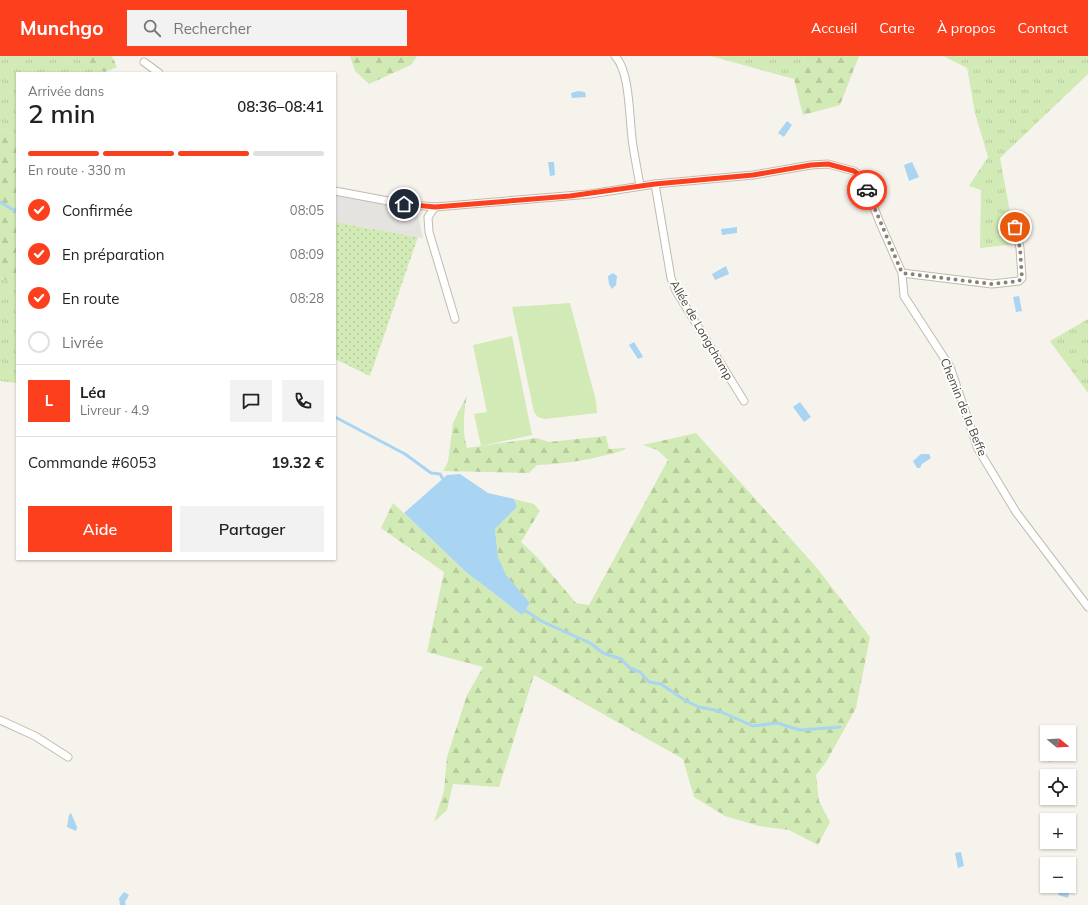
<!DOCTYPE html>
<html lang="fr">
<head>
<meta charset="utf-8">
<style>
  body { margin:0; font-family:Mulish,sans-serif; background:#f2f2f2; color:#222; height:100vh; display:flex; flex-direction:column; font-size:15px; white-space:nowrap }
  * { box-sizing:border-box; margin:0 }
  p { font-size:13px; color:#767676 }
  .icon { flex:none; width:22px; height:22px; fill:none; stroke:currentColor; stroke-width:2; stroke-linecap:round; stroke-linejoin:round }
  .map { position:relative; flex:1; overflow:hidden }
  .sheet { position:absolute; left:16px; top:16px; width:320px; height:488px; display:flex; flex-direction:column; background:#fff; border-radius:0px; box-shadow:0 1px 3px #0004 }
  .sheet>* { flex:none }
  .needle { width:26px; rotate:108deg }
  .controls { position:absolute; left:1040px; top:669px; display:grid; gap:8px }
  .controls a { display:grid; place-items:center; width:36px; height:36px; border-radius:0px; background:#fff; box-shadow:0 1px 3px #0004; font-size:20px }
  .pin { position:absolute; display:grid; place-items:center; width:34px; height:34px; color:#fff; margin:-17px; border:2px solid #fff; border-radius:50%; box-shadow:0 1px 4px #0007 }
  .courier { position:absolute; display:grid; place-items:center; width:40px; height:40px; margin:-20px; border:3px solid #fc3f1d; border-radius:50%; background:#fff; color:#222; box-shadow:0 1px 5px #0007 }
  .summary em { font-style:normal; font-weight:600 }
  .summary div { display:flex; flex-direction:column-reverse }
  .summary { display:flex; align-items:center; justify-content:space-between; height:68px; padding:0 12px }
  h1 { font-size:26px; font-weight:600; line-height:30px }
  .bar { display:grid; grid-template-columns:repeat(4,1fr); gap:6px 4px; align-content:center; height:48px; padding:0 12px }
  .bar i { height:5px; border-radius:3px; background:#e0e0e0 }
  .bar .on { background:#fc3f1d }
  .bar p { grid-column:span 4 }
  .line { display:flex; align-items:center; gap:10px; padding:0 12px; border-top:1px solid #e0e0e0 }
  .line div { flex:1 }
  .round { display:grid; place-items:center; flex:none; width:42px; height:42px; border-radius:0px; background:#f2f2f2 }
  ol { padding:0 12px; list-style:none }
  li { display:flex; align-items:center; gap:12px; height:44px }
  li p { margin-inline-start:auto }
  li .icon { padding:4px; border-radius:50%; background:#fc3f1d; color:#fff; stroke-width:4 }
  li:last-child { color:#767676 }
  li i { width:22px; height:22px; border:2px solid #e0e0e0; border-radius:50% }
  .primary-button { display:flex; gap:8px; margin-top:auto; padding:8px 12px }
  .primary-button a { flex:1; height:46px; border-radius:0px; background:#fc3f1d; color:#fff; font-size:16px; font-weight:600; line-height:46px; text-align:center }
  .primary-button a+a { background:#f2f2f2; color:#222 }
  header { display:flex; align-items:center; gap:24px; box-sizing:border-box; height:56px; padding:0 20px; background:#fc3f1d; color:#fff }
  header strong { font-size:19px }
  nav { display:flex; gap:22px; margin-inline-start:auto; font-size:14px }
  .search { width:280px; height:36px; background:#f2f2f2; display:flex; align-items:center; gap:10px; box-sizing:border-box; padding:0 14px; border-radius:0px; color:#767676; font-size:15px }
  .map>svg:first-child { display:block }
  .grass { fill:url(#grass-tufts) }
  .forest { fill:url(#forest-firs) }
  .garden { fill:url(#garden-dots) }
  .pitch { fill:#d2eab5 }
  .parking { fill:#e5e3e0 }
  .water { fill:#a9d4f2 }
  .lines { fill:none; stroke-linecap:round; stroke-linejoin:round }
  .stream { stroke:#a9d4f2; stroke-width:3 }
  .minor-casing { stroke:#c2bbae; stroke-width:9 }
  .minor { stroke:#fff; stroke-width:7 }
  .done { stroke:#878178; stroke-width:4; stroke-dasharray:0 7.2 }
  .route { stroke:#fc3f1d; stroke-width:5 }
  .labels { text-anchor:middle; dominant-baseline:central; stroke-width:3.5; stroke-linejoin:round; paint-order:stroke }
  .street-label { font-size:12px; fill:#4b4439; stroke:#fff }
</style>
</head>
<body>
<header>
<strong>Munchgo</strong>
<div class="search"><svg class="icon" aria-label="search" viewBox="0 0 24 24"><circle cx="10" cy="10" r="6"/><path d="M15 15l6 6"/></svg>Rechercher</div>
<nav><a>Accueil</a><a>Carte</a><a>À propos</a><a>Contact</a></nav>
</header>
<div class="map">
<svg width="1088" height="849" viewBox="0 0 1088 849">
  <defs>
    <pattern id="grass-tufts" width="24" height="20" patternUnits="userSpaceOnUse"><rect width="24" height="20" fill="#d2eab5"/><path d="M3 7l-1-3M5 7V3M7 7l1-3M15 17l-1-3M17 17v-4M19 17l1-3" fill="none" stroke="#b6ca9c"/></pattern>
    <pattern id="forest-firs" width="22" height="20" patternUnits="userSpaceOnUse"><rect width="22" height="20" fill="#d2eab5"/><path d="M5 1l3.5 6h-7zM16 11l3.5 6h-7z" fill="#b6ca9c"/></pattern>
    <pattern id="garden-dots" width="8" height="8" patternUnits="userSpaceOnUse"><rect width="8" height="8" fill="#d2eab5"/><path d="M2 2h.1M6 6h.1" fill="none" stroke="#b6ca9c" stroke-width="1.8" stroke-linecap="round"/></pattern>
  </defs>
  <rect width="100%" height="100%" fill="#f6f3ec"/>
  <g class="grass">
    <polygon points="0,0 71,0 108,17 17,17 17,81 0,72"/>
    <polygon points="711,0 807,0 794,23"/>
    <polygon points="943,0 1088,0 1088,18 1000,102 1016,188 980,192 981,134 969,130 988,101 975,57 967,12"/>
    <polygon points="0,220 17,232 17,327 0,325"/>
    <polygon points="1088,263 1088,337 1050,285"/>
  </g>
  <g class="forest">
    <polygon points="71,0 112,0 117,11 105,16"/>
    <polygon points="350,0 417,0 411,9 369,28 355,15"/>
    <polygon points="807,0 859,0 840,49 803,59 794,23"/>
    <polygon points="0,72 17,81 17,232 0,220"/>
    <path d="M467 339C464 354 462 377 467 392L537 382 549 386 606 380 609 393 626 392 624 394C596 403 566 408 537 409L529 417 443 415 448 406 453 367Z"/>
    <polygon points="696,377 817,512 870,581 856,652 826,706 816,719 819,745 830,766 818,789 789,774 759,770 725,760 694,741 683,703 534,619 499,731 453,728 447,754 434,766 444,735 447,701 467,639 483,611 427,596 444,516 381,472 393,447 466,516 522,559 530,547 506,520 498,501 495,473 517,451 514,443 534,448 540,455 521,486 537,501 576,547 589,549 668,404 657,394 643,389"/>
  </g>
  <polygon class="garden" points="335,166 418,181 370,320 335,303"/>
  <g class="pitch">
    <polygon points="570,247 596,345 597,357 545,363 538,361 534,356 512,251"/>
    <polygon points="512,280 532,379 481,390 474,358 487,356 473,289"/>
  </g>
  <polygon class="parking" points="335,139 417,155 423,182 335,166"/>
  <g class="water">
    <polygon points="578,35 585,36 586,41 572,42 571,37"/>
    <polygon points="787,65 792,69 784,81 778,77"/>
    <polygon points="548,106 554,106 555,119 550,120"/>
    <polygon points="912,106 919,121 909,125 904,109"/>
    <polygon points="737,171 737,177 722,179 721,173"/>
    <polygon points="726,210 729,218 715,224 712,218"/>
    <polygon points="613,217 617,220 616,229 612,233 609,228 608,220"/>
    <polygon points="1019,240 1022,255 1016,256 1013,241"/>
    <polygon points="634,286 642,299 643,301 638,303 629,289"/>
    <polygon points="800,346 811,361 804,366 793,351"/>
    <polygon points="921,398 929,398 931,402 922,408 920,412 917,412 913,405"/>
    <polygon points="460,418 488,437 514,443 517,451 495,473 498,501 506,519 530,547 522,559 466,516 404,457 447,419"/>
    <polygon points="1050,698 1067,698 1067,699 1049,706 1048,703 1051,702"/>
    <polygon points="71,757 77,771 76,775 67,771 69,759"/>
    <polygon points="961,796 964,810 958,812 955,797"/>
    <polygon points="1069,823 1072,824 1068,842 1058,839 1061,830 1069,830"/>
    <polygon points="124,836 129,839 125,846 126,849 120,849 119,842"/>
  </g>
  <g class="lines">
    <g class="stream">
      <polyline points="0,146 17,156"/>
      <polyline points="335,361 405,398 431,417 440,418 444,425"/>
      <polyline points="522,552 541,565 590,587 603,597 621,603 630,612 640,616 649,626 661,628 686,645 699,651 719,655 753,670 777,667 800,674 840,671"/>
    </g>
    <defs>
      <g id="minor">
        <path d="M615 0C631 16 629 67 633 90 635 103 638 117 640 130"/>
        <polyline points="144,6 159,17"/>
        <polyline points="655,128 671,222 676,235 744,345"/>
        <polyline points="335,135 404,148 435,151 590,138 655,128 753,119 811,109 828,108 854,115 862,121 880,167 902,217 904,240 950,311 978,393 1016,456 1088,551"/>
        <polyline points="435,151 428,161 429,176 455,263"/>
        <polyline points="902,217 992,228 1019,225 1022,222 1020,192 1015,171"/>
        <polyline points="0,664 35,680 68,701"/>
      </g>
    </defs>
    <use href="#minor" class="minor-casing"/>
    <use href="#minor" class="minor"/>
  </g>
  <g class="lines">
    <polyline class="done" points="867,134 902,217 992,228 1019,225 1022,222 1020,192 1015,171"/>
    <polyline class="route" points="404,148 435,151 570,140 655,128 753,119 811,109 828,108 854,115 862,121 867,134"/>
  </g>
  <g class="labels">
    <g class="street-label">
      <text transform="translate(702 274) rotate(60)">Allée de Longchamp</text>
      <text transform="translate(964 351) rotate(68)">Chemin de la Beffe</text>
    </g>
  </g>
</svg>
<div class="controls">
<a><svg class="needle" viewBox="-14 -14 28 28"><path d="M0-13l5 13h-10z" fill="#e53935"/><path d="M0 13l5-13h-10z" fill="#767676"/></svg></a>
<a><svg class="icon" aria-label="locate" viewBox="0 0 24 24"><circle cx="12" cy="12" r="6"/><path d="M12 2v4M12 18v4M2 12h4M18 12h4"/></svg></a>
<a>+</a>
<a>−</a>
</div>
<div class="pin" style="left:1015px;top:171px;background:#ea580c"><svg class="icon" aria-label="bag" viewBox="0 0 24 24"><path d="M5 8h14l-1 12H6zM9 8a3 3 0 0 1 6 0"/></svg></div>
<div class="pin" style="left:404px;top:148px;background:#1f2937"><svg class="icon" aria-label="home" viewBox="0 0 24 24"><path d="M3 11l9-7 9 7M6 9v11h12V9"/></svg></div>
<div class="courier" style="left:867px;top:134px"><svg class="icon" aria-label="car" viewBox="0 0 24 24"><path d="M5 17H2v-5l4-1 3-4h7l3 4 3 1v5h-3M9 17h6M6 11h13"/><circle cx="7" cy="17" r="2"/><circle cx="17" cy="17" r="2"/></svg></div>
<section class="sheet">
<div class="summary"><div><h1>2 min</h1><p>Arrivée dans</p></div><em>08:36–08:41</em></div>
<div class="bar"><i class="on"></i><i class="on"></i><i class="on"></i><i></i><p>En route · 330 m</p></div>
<ol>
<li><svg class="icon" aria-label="check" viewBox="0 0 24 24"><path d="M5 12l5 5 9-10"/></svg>Confirmée<p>08:05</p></li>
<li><svg class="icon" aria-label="check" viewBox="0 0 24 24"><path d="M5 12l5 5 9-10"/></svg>En préparation<p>08:09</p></li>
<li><svg class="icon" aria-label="check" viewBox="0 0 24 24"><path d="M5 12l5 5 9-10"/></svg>En route<p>08:28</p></li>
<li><i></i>Livrée</li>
</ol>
<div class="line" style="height:72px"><b class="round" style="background:#fc3f1d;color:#fff">L</b><div><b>Léa</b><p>Livreur · 4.9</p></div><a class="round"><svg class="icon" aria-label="chat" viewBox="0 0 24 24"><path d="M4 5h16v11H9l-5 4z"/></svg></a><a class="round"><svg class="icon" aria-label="phone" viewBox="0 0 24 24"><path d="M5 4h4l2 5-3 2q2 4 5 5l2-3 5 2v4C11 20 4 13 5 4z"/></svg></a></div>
<div class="line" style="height:52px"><div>Commande #6053</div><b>19.32 €</b></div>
<div class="primary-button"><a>Aide</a><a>Partager</a></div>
</section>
</div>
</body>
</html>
